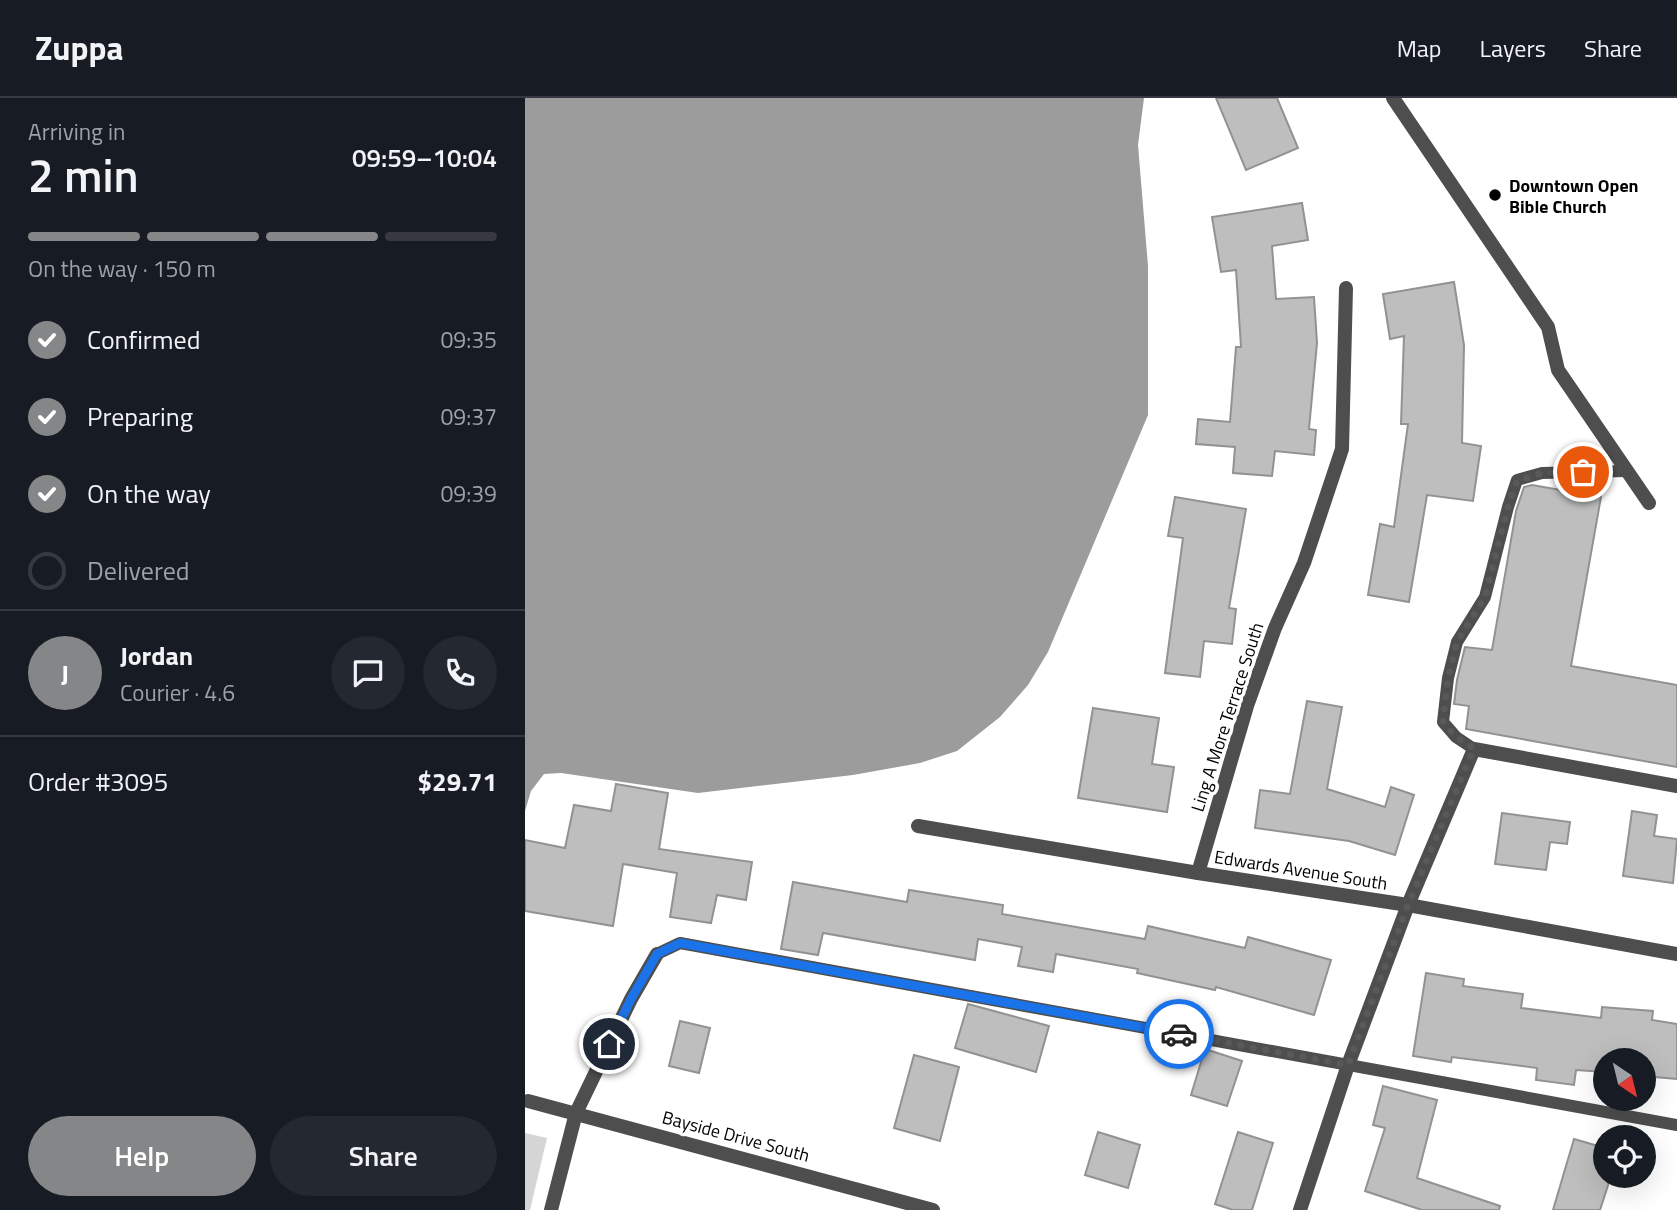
<!DOCTYPE html>
<html lang="en">
<head>
<meta charset="utf-8">
<style>
  body { margin:0; font-family:"Titillium Web",sans-serif; background:#242831; color:#f1f3f6; height:100vh; display:flex; flex-direction:column; font-size:26px; white-space:nowrap }
  * { box-sizing:border-box; margin:0 }
  p { font-size:23px; color:#9ea1a6 }
  .icon { flex:none; width:38px; height:38px; fill:none; stroke:currentColor; stroke-width:2; stroke-linecap:round; stroke-linejoin:round }
  .map { position:relative; flex:1; overflow:hidden }
  .details { display:flex; flex-direction:column; background:#171b24; width:525px }
  .details>* { flex:none }
  .needle { width:46px; rotate:145deg }
  .tools { position:absolute; left:1068px; top:950px; display:grid; gap:14px }
  .tools a { display:grid; place-items:center; width:63px; height:63px; border-radius:50%; background:#171b24; box-shadow:0 7px 28px #0002; font-size:35px }
  .pin { position:absolute; display:grid; place-items:center; width:60px; height:60px; color:#fff; margin:-30px; border:4px solid #fff; border-radius:50%; box-shadow:0 2px 7px #0007 }
  .courier { position:absolute; display:grid; place-items:center; width:70px; height:70px; margin:-35px; border:5px solid #1a73e8; border-radius:50%; background:#fff; color:#222; box-shadow:0 2px 9px #0007 }
  .head em { font-style:normal; font-weight:600 }
  .head div { display:flex; flex-direction:column-reverse }
  .head { display:flex; align-items:center; justify-content:space-between; height:119px; padding:0 28px }
  h1 { font-size:46px; font-weight:600; line-height:52px }
  .bar { display:grid; grid-template-columns:repeat(4,1fr); gap:10px 7px; align-content:center; height:84px; padding:0 28px }
  .bar i { height:9px; border-radius:5px; background:#363941 }
  .bar .current { background:#858687 }
  .bar p { grid-column:span 4 }
  .line { display:flex; align-items:center; gap:18px; padding:0 28px; border-top:2px solid #363941 }
  .line div { flex:1 }
  .round { display:grid; place-items:center; flex:none; width:74px; height:74px; border-radius:37px; background:#242831 }
  ol { padding:0 28px; list-style:none }
  li { display:flex; align-items:center; gap:21px; height:77px }
  li p { margin-inline-start:auto }
  li .icon { padding:7px; border-radius:50%; background:#858687; color:#fff; stroke-width:4 }
  li:last-child { color:#9ea1a6 }
  li i { width:38px; height:38px; border:4px solid #363941; border-radius:50% }
  .action { display:flex; gap:14px; margin-top:auto; padding:14px 28px }
  .action a { flex:1; height:80px; border-radius:42px; background:#858687; color:#fff; font-size:28px; font-weight:600; line-height:80px; text-align:center }
  .action a+a { background:#242831; color:#f1f3f6 }
  header { display:flex; align-items:center; gap:42px; box-sizing:border-box; height:98px; padding:0 35px; background:#171b24; border-bottom:2px solid #363941 }
  header strong { font-size:33px }
  nav { display:flex; gap:38px; margin-inline-start:auto; font-size:24px }
  main { display:flex; flex:1; min-height:0 }
  .map>svg:first-child { display:block }
  .green { fill:#d5d5d5 }
  .water { fill:#9c9c9c }
  .building { fill:#bebebe; stroke:#929292; stroke-width:2 }
  .lines { fill:none; stroke-linecap:round; stroke-linejoin:round }
  .service { stroke:#4e4e4e; stroke-width:12 }
  .minor { stroke:#4e4e4e; stroke-width:14 }
  .done { stroke:#595959; stroke-width:7; stroke-dasharray:0 12.6 }
  .route { stroke:#1a73e8; stroke-width:9 }
  .poi-dot { fill:#000; stroke:#fff; stroke-width:2.5 }
  .labels { text-anchor:middle; dominant-baseline:central; stroke-width:7; stroke-linejoin:round; paint-order:stroke }
  .poi-label { font-size:18px; font-weight:bold; fill:#000; stroke:#fff; text-anchor:start }
  .street-label { font-size:18px; fill:#000; stroke:#fff }
</style>
</head>
<body>
<header>
<strong>Zuppa</strong>
<nav><a>Map</a><a>Layers</a><a>Share</a></nav>
</header>
<main>
<section class="details">
<div class="head"><div><h1>2 min</h1><p>Arriving in</p></div><em>09:59–10:04</em></div>
<div class="bar"><i class="current"></i><i class="current"></i><i class="current"></i><i></i><p>On the way · 150 m</p></div>
<ol>
<li><svg class="icon" aria-label="check" viewBox="0 0 24 24"><path d="M5 12l5 5 9-10"/></svg>Confirmed<p>09:35</p></li>
<li><svg class="icon" aria-label="check" viewBox="0 0 24 24"><path d="M5 12l5 5 9-10"/></svg>Preparing<p>09:37</p></li>
<li><svg class="icon" aria-label="check" viewBox="0 0 24 24"><path d="M5 12l5 5 9-10"/></svg>On the way<p>09:39</p></li>
<li><i></i>Delivered</li>
</ol>
<div class="line" style="height:126px"><b class="round" style="background:#858687;color:#fff">J</b><div><b>Jordan</b><p>Courier · 4.6</p></div><a class="round"><svg class="icon" aria-label="chat" viewBox="0 0 24 24"><path d="M4 5h16v11H9l-5 4z"/></svg></a><a class="round"><svg class="icon" aria-label="phone" viewBox="0 0 24 24"><path d="M5 4h4l2 5-3 2q2 4 5 5l2-3 5 2v4C11 20 4 13 5 4z"/></svg></a></div>
<div class="line" style="height:91px"><div>Order #3095</div><b>$29.71</b></div>
<div class="action"><a>Help</a><a>Share</a></div>
</section>
<div class="map">
<svg width="1152" height="1112" viewBox="0 0 1152 1112">
  <rect width="100%" height="100%" fill="#fff"/>
  <polygon class="green" points="0,1035 22,1040 5,1112 0,1112"/>
  <polygon class="water" points="0,0 619,0 613,47 623,168 623,317 523,554 503,587 475,619 432,653 395,665 328,677 173,695 36,675 19,676 6,693 0,713"/>
  <g class="building">
    <polygon points="691,0 752,0 773,50 721,72"/>
    <polygon points="777,105 783,142 747,148 751,201 789,199 792,245 784,331 791,332 789,357 750,353 747,378 708,375 710,349 671,346 673,321 705,324 711,249 716,249 711,172 696,174 687,119"/>
    <polygon points="929,184 939,247 937,345 956,348 948,403 902,397 884,504 843,497 855,426 869,429 883,326 876,326 879,238 865,241 858,196"/>
    <polygon points="1007,387 1076,399 1046,568 1152,587 1152,669 941,631 944,608 929,606 932,582 940,549 967,552 991,413 999,389"/>
    <polygon points="650,399 721,411 704,510 711,511 707,546 679,543 675,579 640,575 658,440 643,438"/>
    <polygon points="782,603 817,609 802,691 860,709 866,689 889,697 870,757 824,743 730,730 735,692 765,696"/>
    <polygon points="568,610 634,620 627,666 649,669 642,714 553,700"/>
    <polygon points="91,686 143,695 134,751 227,764 221,802 192,797 186,825 145,819 152,775 98,766 88,828 0,813 0,742 40,750 49,707 86,713"/>
    <polygon points="1107,713 1132,717 1129,738 1152,741 1148,785 1098,778"/>
    <polygon points="977,715 1045,724 1042,746 1025,744 1021,772 970,766"/>
    <polygon points="268,784 382,804 384,792 478,807 477,816 620,841 623,828 720,850 723,839 806,862 789,917 691,889 690,892 612,875 613,871 531,856 528,874 493,868 497,849 453,841 450,862 298,835 293,857 256,851"/>
    <polygon points="901,875 939,881 938,888 998,896 996,910 1076,920 1077,909 1128,913 1127,922 1152,926 1152,981 1118,978 1118,962 1080,962 1080,974 1051,972 1049,987 1011,982 1012,970 927,959 926,964 888,958"/>
    <polygon points="443,906 524,928 511,974 430,950"/>
    <polygon points="155,923 185,930 174,975 144,968"/>
    <polygon points="680,951 717,963 702,1008 666,997"/>
    <polygon points="389,957 434,969 415,1043 369,1030"/>
    <polygon points="858,988 912,1002 892,1080 975,1108 974,1112 897,1112 840,1093 860,1030 848,1027"/>
    <polygon points="573,1034 615,1047 603,1090 560,1077"/>
    <polygon points="713,1034 748,1045 727,1112 708,1112 690,1106"/>
    <polygon points="1049,1041 1080,1050 1080,1078 1086,1078 1075,1112 1028,1112"/>
  </g>
  <g class="lines">
    <g class="service">
      <polyline points="949,651 931,639 918,624 923,580 932,544 960,499 983,409 992,382 1017,375 1101,373"/>
      <polyline points="132,856 155,845 1152,1027"/>
    </g>
    <g class="minor">
      <polyline points="868,0 1023,229 1033,272 1124,405"/>
      <polyline points="393,728 673,775 883,807 1152,856"/>
      <polyline points="673,775 722,608 750,530 779,465 817,351 821,190"/>
      <polyline points="3,1003 408,1112"/>
      <polyline points="26,1112 51,1015 106,901 132,856"/>
      <polyline points="775,1112 823,967 883,807 949,651 1152,688"/>
    </g>
  </g>
  <g class="lines">
    <polyline class="done" points="654,936 823,967 883,807 949,650 931,639 918,624 923,580 932,544 960,499 983,409 992,383 1017,375 1058,374"/>
    <polyline class="route" points="84,946 106,901 132,856 155,845 654,936"/>
  </g>
  <circle class="poi-dot" cx="970" cy="97" r="7"/>
  <g class="labels">
    <g class="poi-label">
      <text x="984" y="87">Downtown Open<tspan x="984" dy="21">Bible Church</tspan></text>
    </g>
    <g class="street-label">
      <text transform="translate(702 619) rotate(-72)">Ling A More Terrace South</text>
      <text transform="translate(776 772) rotate(9)">Edwards Avenue South</text>
      <text transform="translate(211 1038) rotate(15)">Bayside Drive South</text>
    </g>
  </g>
</svg>
<div class="tools">
<a><svg class="needle" viewBox="-14 -14 28 28"><path d="M0-13l5 13h-10z" fill="#e53935"/><path d="M0 13l5-13h-10z" fill="#9ea1a6"/></svg></a>
<a><svg class="icon" aria-label="locate" viewBox="0 0 24 24"><circle cx="12" cy="12" r="6"/><path d="M12 2v4M12 18v4M2 12h4M18 12h4"/></svg></a>
</div>
<div class="pin" style="left:1058px;top:374px;background:#ea580c"><svg class="icon" aria-label="bag" viewBox="0 0 24 24"><path d="M5 8h14l-1 12H6zM9 8a3 3 0 0 1 6 0"/></svg></div>
<div class="pin" style="left:84px;top:946px;background:#1f2937"><svg class="icon" aria-label="home" viewBox="0 0 24 24"><path d="M3 11l9-7 9 7M6 9v11h12V9"/></svg></div>
<div class="courier" style="left:654px;top:936px"><svg class="icon" aria-label="car" viewBox="0 0 24 24"><path d="M5 17H2v-5l4-1 3-4h7l3 4 3 1v5h-3M9 17h6M6 11h13"/><circle cx="7" cy="17" r="2"/><circle cx="17" cy="17" r="2"/></svg></div>
</div>
</main>
</body>
</html>
